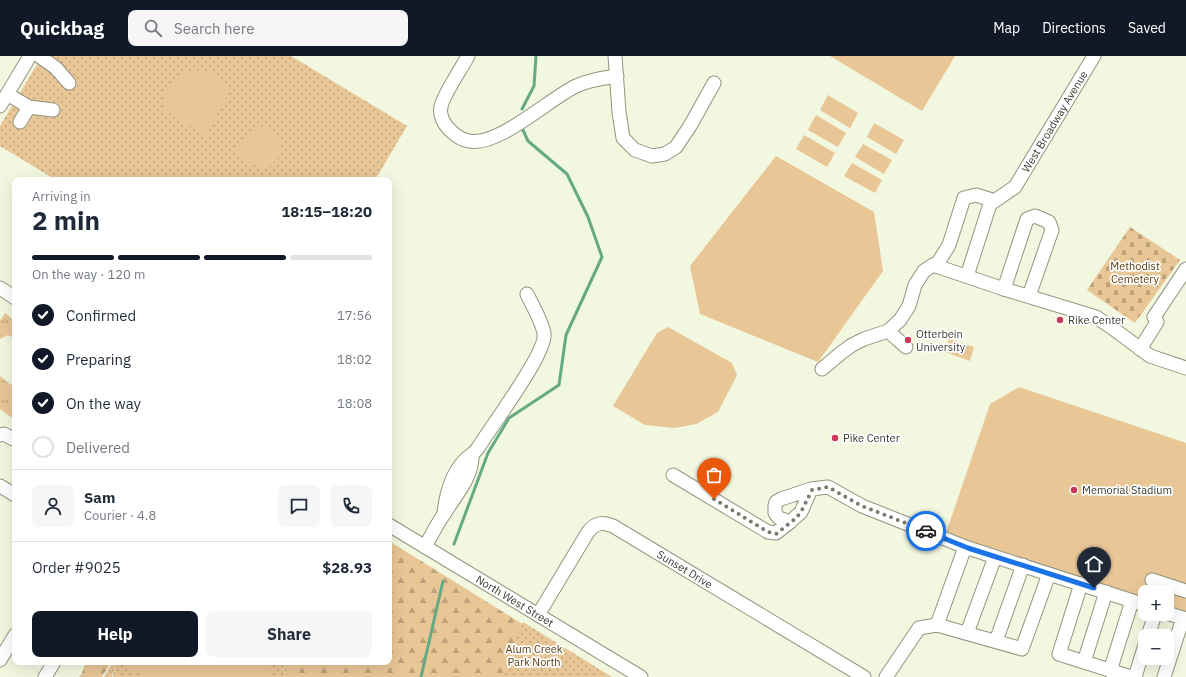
<!DOCTYPE html>
<html lang="en">
<head>
<meta charset="utf-8">
<style>
  body { margin:0; font-family:"IBM Plex Sans",sans-serif; background:#f6f6f7; color:#1f2937; height:100vh; display:flex; flex-direction:column; font-size:15px; white-space:nowrap }
  * { box-sizing:border-box; margin:0 }
  p { font-size:13px; color:#747a83 }
  .icon { flex:none; width:22px; height:22px; fill:none; stroke:currentColor; stroke-width:2; stroke-linecap:round; stroke-linejoin:round }
  .map { position:relative; flex:1; overflow:hidden }
  .panel { position:absolute; left:12px; top:121px; width:380px; height:488px; display:flex; flex-direction:column; background:#fff; border-radius:8px; box-shadow:0 4px 16px #0002 }
  .panel>* { flex:none }
  .controls { position:absolute; left:1138px; top:529px; display:grid; gap:8px }
  .controls a { display:grid; place-items:center; width:36px; height:36px; border-radius:8px; background:#fff; box-shadow:0 4px 16px #0002; font-size:20px }
  .pin { position:absolute; display:grid; place-items:center; width:34px; height:34px; color:#fff; margin:-41px -17px; border-radius:50% 50% 50% 0; rotate:-45deg; box-shadow:0 0 4px #0007 }
  .pin .icon { rotate:45deg }
  .courier { position:absolute; display:grid; place-items:center; width:40px; height:40px; margin:-20px; border:3px solid #1a73e8; border-radius:50%; background:#fff; color:#222; box-shadow:0 1px 5px #0007 }
  .headline em { font-style:normal; font-weight:800 }
  .headline div { display:flex; flex-direction:column-reverse }
  .headline { display:flex; align-items:center; justify-content:space-between; height:68px; padding:0 20px }
  h1 { font-size:26px; font-weight:800; line-height:30px }
  .bar { display:grid; grid-template-columns:repeat(4,1fr); gap:6px 4px; align-content:center; height:48px; padding:0 20px }
  .bar i { height:5px; border-radius:3px; background:#e0e1e3 }
  .bar .active { background:#111827 }
  .bar p { grid-column:span 4 }
  .line { display:flex; align-items:center; gap:10px; padding:0 20px; border-top:1px solid #e0e1e3 }
  .line div { flex:1 }
  .round { display:grid; place-items:center; flex:none; width:42px; height:42px; border-radius:8px; background:#f6f6f7 }
  ol { padding:0 20px; list-style:none }
  li { display:flex; align-items:center; gap:12px; height:44px }
  li p { margin-inline-start:auto }
  li .icon { padding:4px; border-radius:50%; background:#111827; color:#fff; stroke-width:4 }
  li:last-child { color:#747a83 }
  li i { width:22px; height:22px; border:2px solid #e0e1e3; border-radius:50% }
  .primary-button { display:flex; gap:8px; margin-top:auto; padding:8px 20px }
  .primary-button a { flex:1; height:46px; border-radius:8px; background:#111827; color:#fff; font-size:16px; font-weight:800; line-height:46px; text-align:center }
  .primary-button a+a { background:#f6f6f7; color:#1f2937 }
  header { display:flex; align-items:center; gap:24px; box-sizing:border-box; height:56px; padding:0 20px; background:#111827; color:#fff }
  header strong { font-size:19px }
  nav { display:flex; gap:22px; margin-inline-start:auto; font-size:14px }
  .search { width:280px; height:36px; background:#f6f6f7; display:flex; align-items:center; gap:10px; box-sizing:border-box; padding:0 14px; border-radius:8px; color:#747a83; font-size:15px }
  .map>svg:first-child { display:block }
  .grass { fill:url(#grass-tufts) }
  .forest { fill:url(#forest-firs) }
  .cemetery { fill:url(#cemetery-stones) }
  .park { fill:url(#park-dots) }
  .pitch { fill:#e9c696 }
  .lines { fill:none; stroke-linecap:round; stroke-linejoin:round }
  .stream { stroke:#66aa85; stroke-width:3 }
  .minor-casing { stroke:#91957f; stroke-width:15 }
  .minor { stroke:#fff; stroke-width:13 }
  .done { stroke:#797c6e; stroke-width:4; stroke-dasharray:0 7.2 }
  .route { stroke:#1a73e8; stroke-width:5 }
  .poi-dot { fill:#c83857; stroke:#fff; stroke-width:1.5 }
  .labels { text-anchor:middle; dominant-baseline:central; stroke-width:3.5; stroke-linejoin:round; paint-order:stroke }
  .street-label { font-size:11px; fill:#383a31; stroke:#fff }
  .park-label { font-size:11px; fill:#583c0d; stroke:#fff }
  .poi-label { font-size:11px; fill:#383a31; stroke:#fff; text-anchor:start }
</style>
</head>
<body>
<header>
<strong>Quickbag</strong>
<div class="search"><svg class="icon" aria-label="search" viewBox="0 0 24 24"><circle cx="10" cy="10" r="6"/><path d="M15 15l6 6"/></svg>Search here</div>
<nav><a>Map</a><a>Directions</a><a>Saved</a></nav>
</header>
<div class="map">
<svg width="1186" height="621" viewBox="0 0 1186 621">
  <defs>
    <pattern id="grass-tufts" width="24" height="20" patternUnits="userSpaceOnUse"><rect width="24" height="20" fill="#e9c696"/><path d="M3 7l-1-3M5 7V3M7 7l1-3M15 17l-1-3M17 17v-4M19 17l1-3" fill="none" stroke="#bea27b"/></pattern>
    <pattern id="forest-firs" width="22" height="20" patternUnits="userSpaceOnUse"><rect width="22" height="20" fill="#e9c696"/><path d="M5 1l3.5 6h-7zM16 11l3.5 6h-7z" fill="#bea27b"/></pattern>
    <pattern id="cemetery-stones" width="16" height="16" patternUnits="userSpaceOnUse"><rect width="16" height="16" fill="#e9c696"/><path d="M2 7V4a2 2 0 0 1 4 0v3zM10 15v-3a2 2 0 0 1 4 0v3z" fill="#bea27b"/></pattern>
    <pattern id="park-dots" width="8" height="8" patternUnits="userSpaceOnUse"><rect width="8" height="8" fill="#e9c696"/><path d="M2 2h.1M6 6h.1" fill="none" stroke="#bea27b" stroke-width="1.8" stroke-linecap="round"/></pattern>
  </defs>
  <rect width="100%" height="100%" fill="#f2f7df"/>
  <g class="grass">
    <polygon points="5,257 15,265 15,283 8,279 0,283 0,265"/>
    <polygon points="0,320 11,329 15,326 15,364 0,353"/>
    <polygon points="113,606 116,606 112,621 104,621"/>
  </g>
  <g class="forest">
    <polygon points="389,485 529,572 506,621 283,621 291,606 389,606"/>
    <polygon points="86,606 111,606 102,621 79,621 82,617"/>
  </g>
  <polygon class="cemetery" points="1130,171 1180,204 1135,267 1087,234"/>
  <g class="park">
    <polygon points="42,0 291,0 407,70 375,124 56,124 0,90 0,70"/>
    <polygon points="523,566 612,621 502,621"/>
    <polygon points="116,606 291,606 283,621 113,621"/>
  </g>
  <g class="pitch">
    <polygon points="830,0 955,0 922,55"/>
    <path d="M195 14C209 16 214 17 223 28 227 32 228 34 228 39L208 75V79L202 81 197 74 165 55C160 46 167 30 175 23 181 18 188 16 195 14Z"/>
    <polygon points="828,39 858,57 850,72 820,54"/>
    <polygon points="816,59 846,77 838,91 808,74"/>
    <polygon points="874,67 904,84 896,98 867,81"/>
    <path d="M262 70C293 79 280 115 260 112 254 111 247 104 242 100H238L234 98 251 74 254 71Z"/>
    <polygon points="804,79 835,97 827,111 796,93"/>
    <polygon points="863,88 892,104 884,118 855,101"/>
    <polygon points="776,100 874,156 883,215 818,306 700,258 690,210"/>
    <polygon points="852,107 882,124 875,137 844,120"/>
    <polygon points="668,271 732,307 737,319 718,356 696,368 675,372 645,369 613,350 657,277"/>
    <polygon points="949,283 974,291 970,305 945,296"/>
    <polygon points="1019,331 1186,387 1186,561 1167,555 1167,536 1145,536 1145,548 945,480 990,348"/>
    <polygon points="131,606 275,606 266,621 145,621 128,611"/>
  </g>
  <g class="lines">
    <g class="stream">
      <polyline points="522,53 534,30 536,0"/>
      <polyline points="454,488 488,397 509,362 559,329 566,279 602,201 588,161 567,118 528,85 522,72"/>
      <polyline points="421,621 443,525"/>
    </g>
    <defs>
      <g id="minor">
        <polyline points="39,0 56,12 69,27"/>
        <path d="M468 0C463 10 442 41 441 51 439 59 444 69 451 75 456 80 462 84 469 85 498 91 549 43 576 30 589 24 602 22 617 20"/>
        <polyline points="615,0 619,56 623,82 635,94 652,100 665,98 676,91 690,70 714,27"/>
        <polyline points="7,38 29,51 20,66"/>
        <polyline points="0,50 30,0"/>
        <polyline points="29,51 53,54"/>
        <path id="s1" d="M936 210 949 189 964 142 976 139 989 143 990 148 1015 131 1094 0"/>
        <polyline points="967,220 990,148"/>
        <polyline points="0,232 15,242"/>
        <polyline points="1004,233 1027,163 1035,160 1049,166 1052,174 1029,240"/>
        <polyline points="888,275 906,291"/>
        <polyline points="1140,293 1157,266 1154,261 1186,213"/>
        <polyline points="822,313 841,297 852,289 864,283 888,275 900,264 909,250 915,229 924,215 933,209 1004,233 1096,261 1111,271 1150,300 1186,312"/>
        <polyline points="0,379 4,378 15,384"/>
        <polyline points="673,419 768,476 776,477 790,466"/>
        <polyline points="0,430 15,439"/>
        <polyline points="811,433 801,456 790,466 779,462 775,457 775,450 776,446 781,443 811,433 828,431 862,450 968,492 1145,549"/>
        <path d="M444 457C446 439 452 418 464 405 468 400 474 398 478 392 490 372 547 297 544 278 543 267 532 249 527 238"/>
        <path id="s2" d="M389 469 641 621"/>
        <path d="M425 491C431 480 437 468 444 458 455 440 473 421 472 399"/>
        <polyline points="1152,524 1186,535"/>
        <polyline points="1081,528 1059,598 1131,621"/>
        <polyline points="1167,557 1186,563"/>
        <path id="s3" d="M538 559 588 476C596 466 603 466 613 470L864 621"/>
        <polyline points="937,569 965,491"/>
        <polyline points="967,577 995,501"/>
        <polyline points="1148,580 1155,558"/>
        <polyline points="996,585 1023,509"/>
        <polyline points="0,604 15,579"/>
        <polyline points="1084,606 1106,536"/>
        <polyline points="1110,615 1132,545"/>
        <polyline points="45,621 54,606"/>
        <polyline points="886,621 919,572 937,569 1022,593 1049,518"/>
        <polyline points="1135,621 1145,589"/>
        <polyline points="1164,621 1183,562"/>
      </g>
    </defs>
    <use href="#minor" class="minor-casing"/>
    <use href="#minor" class="minor"/>
  </g>
  <g class="lines">
    <polyline class="done" points="714,443 768,476 776,478 795,463 801,456 812,434 828,431 862,450 926,475"/>
    <polyline class="route" points="926,475 968,492 1094,532"/>
  </g>
  <g class="poi-dot">
    <circle cx="1060" cy="264" r="4"/>
    <circle cx="908" cy="284" r="4"/>
    <circle cx="835" cy="382" r="4"/>
    <circle cx="1074" cy="434" r="4"/>
  </g>
  <g class="labels">
    <g class="street-label">
      <text stroke="none"><textPath href="#s1" startOffset="212">West Broadway Avenue</textPath></text>
      <text stroke="none"><textPath href="#s3" startOffset="209">Sunset Drive</textPath></text>
      <text stroke="none"><textPath href="#s2" startOffset="147">North West Street</textPath></text>
    </g>
    <g class="park-label">
      <text x="1135" y="210">Methodist<tspan x="1135" dy="13">Cemetery</tspan></text>
      <text x="534" y="593">Alum Creek<tspan x="534" dy="13">Park North</tspan></text>
    </g>
    <g class="poi-label">
      <text x="1068" y="264">Rike Center</text>
      <text x="916" y="278">Otterbein<tspan x="916" dy="13">University</tspan></text>
      <text x="843" y="382">Pike Center</text>
      <text x="1082" y="434">Memorial Stadium</text>
    </g>
  </g>
</svg>
<div class="controls">
<a>+</a>
<a>−</a>
</div>
<div class="pin" style="left:714px;top:443px;background:#ea580c"><svg class="icon" aria-label="bag" viewBox="0 0 24 24"><path d="M5 8h14l-1 12H6zM9 8a3 3 0 0 1 6 0"/></svg></div>
<div class="pin" style="left:1094px;top:532px;background:#1f2937"><svg class="icon" aria-label="home" viewBox="0 0 24 24"><path d="M3 11l9-7 9 7M6 9v11h12V9"/></svg></div>
<div class="courier" style="left:926px;top:475px"><svg class="icon" aria-label="car" viewBox="0 0 24 24"><path d="M5 17H2v-5l4-1 3-4h7l3 4 3 1v5h-3M9 17h6M6 11h13"/><circle cx="7" cy="17" r="2"/><circle cx="17" cy="17" r="2"/></svg></div>
<section class="panel">
<div class="headline"><div><h1>2 min</h1><p>Arriving in</p></div><em>18:15–18:20</em></div>
<div class="bar"><i class="active"></i><i class="active"></i><i class="active"></i><i></i><p>On the way · 120 m</p></div>
<ol>
<li><svg class="icon" aria-label="check" viewBox="0 0 24 24"><path d="M5 12l5 5 9-10"/></svg>Confirmed<p>17:56</p></li>
<li><svg class="icon" aria-label="check" viewBox="0 0 24 24"><path d="M5 12l5 5 9-10"/></svg>Preparing<p>18:02</p></li>
<li><svg class="icon" aria-label="check" viewBox="0 0 24 24"><path d="M5 12l5 5 9-10"/></svg>On the way<p>18:08</p></li>
<li><i></i>Delivered</li>
</ol>
<div class="line" style="height:72px"><a class="round"><svg class="icon" aria-label="person" viewBox="0 0 24 24"><circle cx="12" cy="8" r="4"/><path d="M4 21q1-7 8-7t8 7"/></svg></a><div><b>Sam</b><p>Courier · 4.8</p></div><a class="round"><svg class="icon" aria-label="chat" viewBox="0 0 24 24"><path d="M4 5h16v11H9l-5 4z"/></svg></a><a class="round"><svg class="icon" aria-label="phone" viewBox="0 0 24 24"><path d="M5 4h4l2 5-3 2q2 4 5 5l2-3 5 2v4C11 20 4 13 5 4z"/></svg></a></div>
<div class="line" style="height:52px"><div>Order #9025</div><b>$28.93</b></div>
<div class="primary-button"><a>Help</a><a>Share</a></div>
</section>
</div>
</body>
</html>
